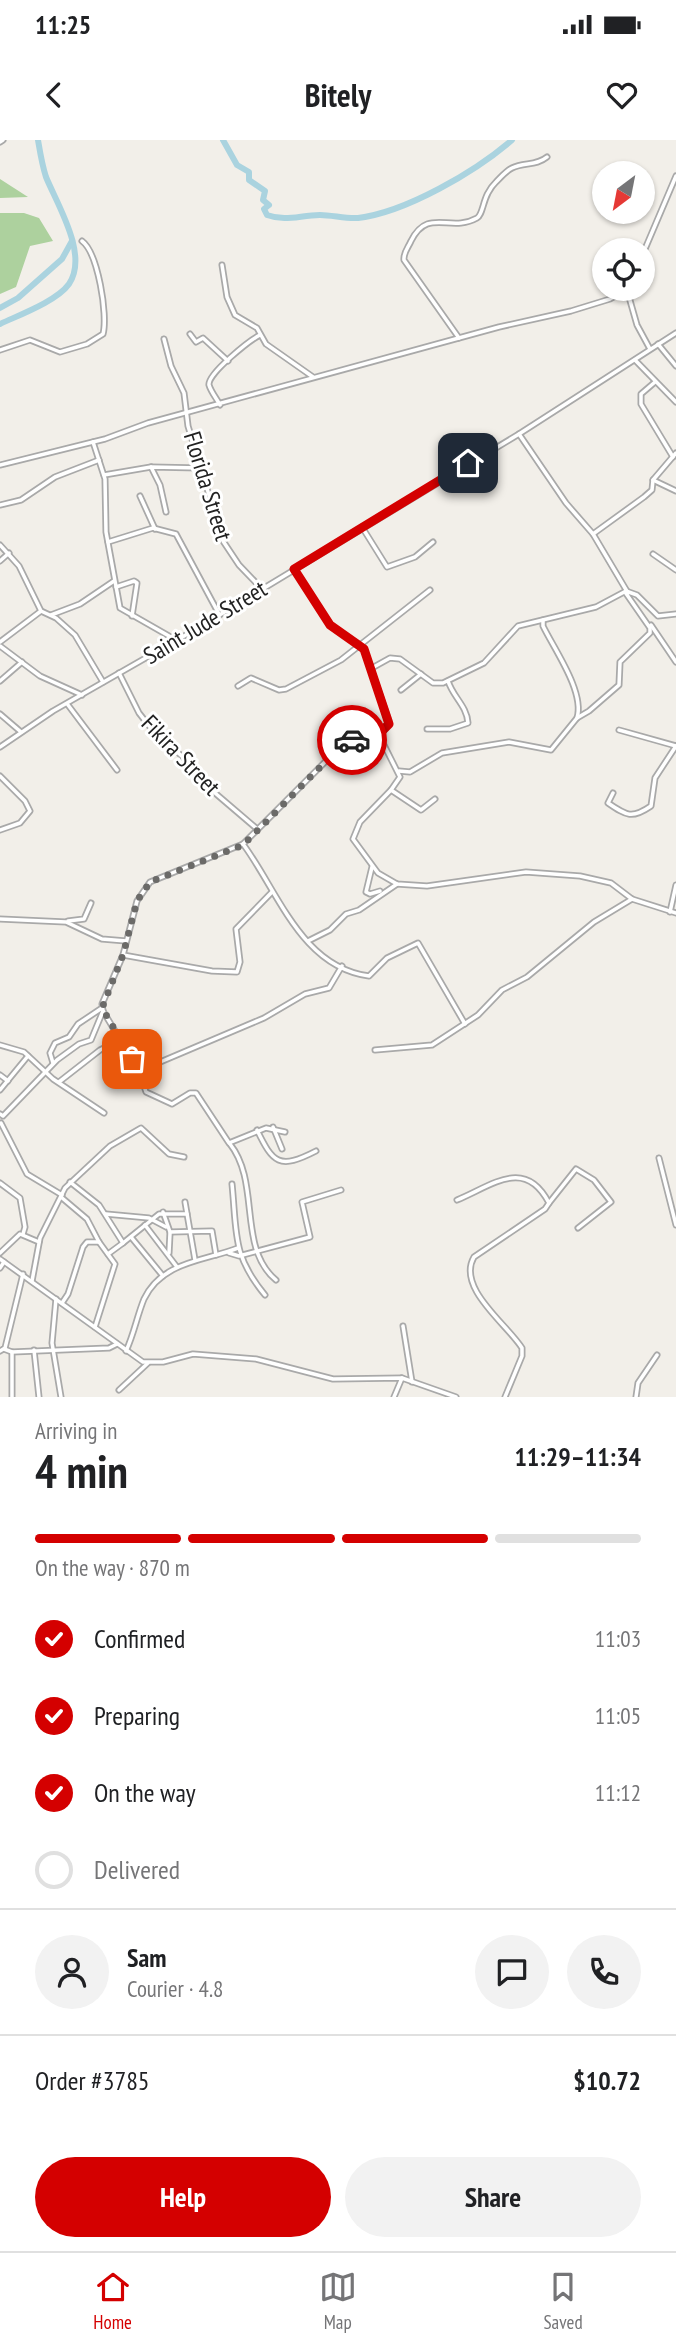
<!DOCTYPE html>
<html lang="en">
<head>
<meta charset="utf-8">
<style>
  body { margin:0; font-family:"PT Sans Narrow",sans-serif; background:#f2f2f2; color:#202124; height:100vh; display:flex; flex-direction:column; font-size:26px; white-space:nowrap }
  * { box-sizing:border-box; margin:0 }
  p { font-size:23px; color:#757577 }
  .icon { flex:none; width:38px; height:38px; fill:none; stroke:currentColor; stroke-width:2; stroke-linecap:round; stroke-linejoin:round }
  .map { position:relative; height:1257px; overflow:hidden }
  .drawer { display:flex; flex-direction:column; background:#fff; flex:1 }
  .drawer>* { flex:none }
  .needle { width:46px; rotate:212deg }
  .buttons { position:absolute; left:592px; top:21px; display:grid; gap:14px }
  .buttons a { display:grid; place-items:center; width:63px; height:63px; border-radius:50%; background:#fff; box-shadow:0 2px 5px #0004; font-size:35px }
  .pin { position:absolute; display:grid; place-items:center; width:60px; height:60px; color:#fff; margin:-30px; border-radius:14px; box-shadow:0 4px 10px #0006 }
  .courier { position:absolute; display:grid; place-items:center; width:70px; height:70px; margin:-35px; border:5px solid #d40000; border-radius:50%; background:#fff; color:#222; box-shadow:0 2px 9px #0007 }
  .overview em { font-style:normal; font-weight:700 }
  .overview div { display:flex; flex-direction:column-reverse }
  .overview { display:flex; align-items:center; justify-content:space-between; height:119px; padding:0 35px }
  h1 { font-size:46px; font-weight:700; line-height:52px }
  .bar { display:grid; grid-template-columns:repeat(4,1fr); gap:10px 7px; align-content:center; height:84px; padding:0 35px }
  .bar i { height:9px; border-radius:5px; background:#e0e0e0 }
  .bar .selected { background:#d40000 }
  .bar p { grid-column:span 4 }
  .line { display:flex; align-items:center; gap:18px; padding:0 35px; border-top:2px solid #e0e0e0 }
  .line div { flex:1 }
  .round { display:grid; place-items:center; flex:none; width:74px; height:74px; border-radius:37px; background:#f2f2f2 }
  ol { padding:0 35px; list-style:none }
  li { display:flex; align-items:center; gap:21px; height:77px }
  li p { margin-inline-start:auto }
  li .icon { padding:7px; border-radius:50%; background:#d40000; color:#fff; stroke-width:4 }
  li:last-child { color:#757577 }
  li i { width:38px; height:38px; border:4px solid #e0e0e0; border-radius:50% }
  .button { display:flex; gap:14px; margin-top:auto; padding:14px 35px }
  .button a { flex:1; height:80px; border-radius:42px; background:#d40000; color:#fff; font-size:28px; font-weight:700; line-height:80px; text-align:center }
  .button a+a { background:#f2f2f2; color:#202124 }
  .status { display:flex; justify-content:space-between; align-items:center; height:49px; padding:0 35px; background:#fff; direction:ltr }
  .status svg { height:19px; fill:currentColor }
  header { display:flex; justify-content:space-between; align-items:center; height:91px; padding:0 35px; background:#fff; font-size:32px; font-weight:700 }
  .tab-bar { display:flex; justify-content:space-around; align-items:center; height:98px; border-top:2px solid #e0e0e0; background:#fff; font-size:19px; color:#757577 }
  .tab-bar a { display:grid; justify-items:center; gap:4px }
  .tab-bar .selected { color:#d40000 }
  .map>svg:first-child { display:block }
  .forest { fill:#add19e }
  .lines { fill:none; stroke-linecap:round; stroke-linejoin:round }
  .river { stroke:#aad3df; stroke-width:6 }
  .minor-casing { stroke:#a9a9a9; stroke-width:7 }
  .minor { stroke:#fff; stroke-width:3.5 }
  .done { stroke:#6b6a68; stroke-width:7; stroke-dasharray:0 12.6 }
  .route { stroke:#d40000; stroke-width:9 }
  .labels { text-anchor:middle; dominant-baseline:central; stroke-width:6; stroke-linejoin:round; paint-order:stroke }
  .street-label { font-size:24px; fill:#222; stroke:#fff }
</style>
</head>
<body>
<div class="status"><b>11:25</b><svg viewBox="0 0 49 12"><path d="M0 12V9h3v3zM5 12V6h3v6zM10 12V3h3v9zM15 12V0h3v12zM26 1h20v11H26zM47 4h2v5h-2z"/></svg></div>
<header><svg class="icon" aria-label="back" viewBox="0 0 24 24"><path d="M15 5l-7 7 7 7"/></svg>Bitely<svg class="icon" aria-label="heart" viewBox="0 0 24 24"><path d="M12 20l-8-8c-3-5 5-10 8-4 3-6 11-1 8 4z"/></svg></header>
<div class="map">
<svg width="676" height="1257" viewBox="0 0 676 1257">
  <rect width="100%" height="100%" fill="#f2efe9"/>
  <g class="forest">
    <polygon points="0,39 28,57 0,58"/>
    <polygon points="0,73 24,73 39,78 53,101 30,106 16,147 0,154"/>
  </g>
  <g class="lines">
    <g class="river">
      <path d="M223 0 237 25 249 32V40L265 51 263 60 269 65 264 69 267 75C286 82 300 75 320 75 332 75 346 79 358 78 406 72 475 32 512 0"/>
      <polyline points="0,168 18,158 62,119 72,101"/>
      <path d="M0 184C19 175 57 161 69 144 89 115 57 64 46 37 42 25 40 12 38 0"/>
    </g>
    <defs>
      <g id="minor">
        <polyline points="0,2 3,0"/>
        <polyline points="642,116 676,36"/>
        <polyline points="222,125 227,157 235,175 257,188 266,204 313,237"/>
        <polyline points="627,150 637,185 650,209"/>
        <polyline points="190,194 196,202 203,198 228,221"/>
        <path d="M459 198 404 120C403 113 408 108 411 101 428 67 450 93 477 78 484 74 482 55 496 42 500 38 506 31 512 28 524 22 536 26 547 17"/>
        <polyline points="164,199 171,226 184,253 188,286 223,401 239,425 261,448"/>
        <polyline points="658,204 676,226"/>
        <path d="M0 210 30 200 60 212 87 204 103 194C108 175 98 113 82 101"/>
        <polyline points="635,220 676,262"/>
        <polyline points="655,242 641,254 641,264 673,317"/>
        <path d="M220 265C217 259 211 252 209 245 207 234 250 200 260 195"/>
        <polyline points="519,294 566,363 593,394 628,453"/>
        <polyline points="93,302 105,339 106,392 120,468 176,500"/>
        <polyline points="0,325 105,299 148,283 499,187 571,171 610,159 628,149"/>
        <polyline points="151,327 160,345 166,372"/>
        <polyline points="104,335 151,327 200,328"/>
        <polyline points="653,340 676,351"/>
        <polyline points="140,356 155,389"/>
        <polyline points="0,365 21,360 55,337 99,320"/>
        <polyline points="362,387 387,427 415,417 433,402"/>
        <polyline points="593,394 644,357 652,350 653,340 676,313"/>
        <polyline points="108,402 153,388 176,394 219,474"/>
        <polyline points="0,405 19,426 41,471 56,478 75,495 103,542"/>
        <polyline points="653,414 676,430"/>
        <polyline points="0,421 9,413"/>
        <polyline points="294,429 330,485 364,509 389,581 380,597 400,637 391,650 360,682 353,699 378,733 397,744 427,746 526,732 580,736 611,743 632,759 676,773"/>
        <polyline points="116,447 134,441 137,443 132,476"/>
        <polyline points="51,475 80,464 114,441"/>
        <path d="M543 480V486C554 509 585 552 577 578"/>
        <polyline points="651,485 676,522"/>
        <polyline points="0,502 41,471"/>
        <polyline points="0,506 40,536 82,555"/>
        <polyline points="372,528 390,518 400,519 433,543 443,543 484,523 518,486 596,467 626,451 637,455 658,476 676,474"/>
        <polyline points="119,533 139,573 150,587 186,620 201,641 256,688"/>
        <polyline points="0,541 22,522"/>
        <polyline points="238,546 251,538 279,550 286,549 341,520 430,450"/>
        <polyline points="401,550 421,534"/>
        <polyline points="68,565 117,630"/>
        <polyline points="0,574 21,592"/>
        <path d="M427 589H450L468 583C467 566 453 557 448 541"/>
        <polyline points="619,590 676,606"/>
        <polyline points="0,607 53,571 198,488 519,294 676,193"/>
        <polyline points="399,631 410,632 442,613 509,602 551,610 577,578 589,571 619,545 620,522 650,493 650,488 625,452"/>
        <polyline points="0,636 25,661 30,671 20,683 0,690"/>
        <polyline points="391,650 421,670 435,659"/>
        <path d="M613 653 608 663C627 676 632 679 651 666L655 638 676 606"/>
        <path d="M243 704C278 751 301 827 369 836L387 818 418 803 465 884"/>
        <polyline points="372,727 366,752 370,754 380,751"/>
        <polyline points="670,772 676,745"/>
        <polyline points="0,779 66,782 102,799 126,801"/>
        <polyline points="68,781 84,779 91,763"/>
        <polyline points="308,801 330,790 346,774 359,770 397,744"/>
        <polyline points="123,815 212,831 237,832 240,822 236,789 272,752"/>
        <polyline points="0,905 24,912 53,939 104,973"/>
        <polyline points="375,910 432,905 478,875 502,850 527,837 594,782 632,759"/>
        <polyline points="53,923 50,913 55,903 69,897 78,884 102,868"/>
        <polyline points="139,931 264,878 305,854 329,848 342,826"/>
        <polyline points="0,935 8,941"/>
        <polyline points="59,942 100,910 120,900"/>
        <polyline points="0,950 28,916"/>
        <polyline points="0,974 3,976 57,920 79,904 91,900 103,871"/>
        <polyline points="1,983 27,1034 62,1055"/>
        <polyline points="273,987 282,1009"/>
        <path d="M257 990C273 1023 279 1030 316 1011"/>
        <polyline points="285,992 266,988 229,1003 196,953 190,953 172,964 146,952 139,931 103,871 102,864 123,815 137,761 150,742 243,704 335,612 354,599 379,594"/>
        <path d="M230 1004C261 1043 237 1108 276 1140"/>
        <polyline points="659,1018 676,1085"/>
        <polyline points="70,1042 99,1065 123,1103 159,1074 187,1074"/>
        <polyline points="0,1043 20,1058 25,1087 23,1094"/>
        <path d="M232 1044C237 1094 232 1115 265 1155"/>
        <polyline points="61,1057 87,1079 99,1102 115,1124 95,1187"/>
        <path d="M457 1060C493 1045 525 1017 549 1063L545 1069 474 1117C456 1148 508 1185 522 1208V1216L505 1257"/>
        <polyline points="185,1062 195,1120"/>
        <polyline points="549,1063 576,1029 594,1040 611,1062 578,1088"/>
        <polyline points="163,1072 170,1092 212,1091 216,1115"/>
        <polyline points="106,1074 149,1078 166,1087"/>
        <polyline points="145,1085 177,1127"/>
        <polyline points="131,1097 163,1136"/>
        <polyline points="0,1113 20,1094 39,1102"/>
        <polyline points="169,1113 170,1093"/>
        <polyline points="229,1113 239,1116 310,1097 302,1062 341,1050"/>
        <polyline points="108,1114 123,1103"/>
        <polyline points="0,1119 143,1222 163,1222 193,1214 256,1219 333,1239 402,1238 456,1257"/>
        <polyline points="0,1128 4,1122"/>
        <polyline points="32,1141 40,1098 65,1048 110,1006 141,988 169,1014 184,1017"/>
        <polyline points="56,1159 52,1203 61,1257"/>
        <polyline points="62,1163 68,1154 83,1107 87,1102 99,1102"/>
        <polyline points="403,1186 412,1242"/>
        <polyline points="4,1209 12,1212 109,1208 117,1204"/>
        <polyline points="34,1210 39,1257"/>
        <polyline points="0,1211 5,1208 23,1134"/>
        <path d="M126 1211C134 1194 137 1176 144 1159 162 1121 205 1121 238 1108"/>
        <polyline points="12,1212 12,1257"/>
        <polyline points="119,1250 148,1223"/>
        <polyline points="394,1257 402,1238"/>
        <polyline points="636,1257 638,1243 657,1215"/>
      </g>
    </defs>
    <use href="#minor" class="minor-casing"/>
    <use href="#minor" class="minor"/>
  </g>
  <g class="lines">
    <polyline class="done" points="132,919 102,868 123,815 137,761 150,742 243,705 335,612 352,600"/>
    <polyline class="route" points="352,600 379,594 389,584 364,509 330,485 294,429 468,323"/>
  </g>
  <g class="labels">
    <g class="street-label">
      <text transform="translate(208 346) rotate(73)">Florida Street</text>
      <text transform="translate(205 482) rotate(-31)">Saint Jude Street</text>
      <text transform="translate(181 615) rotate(46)">Fikira Street</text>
    </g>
  </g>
</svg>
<div class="buttons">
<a><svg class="needle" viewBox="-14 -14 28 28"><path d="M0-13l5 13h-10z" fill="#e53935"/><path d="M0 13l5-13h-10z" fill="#757577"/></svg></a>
<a><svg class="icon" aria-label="locate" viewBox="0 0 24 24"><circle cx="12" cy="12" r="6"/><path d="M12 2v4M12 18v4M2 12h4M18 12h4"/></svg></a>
</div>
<div class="pin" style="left:132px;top:919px;background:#ea580c"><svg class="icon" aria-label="bag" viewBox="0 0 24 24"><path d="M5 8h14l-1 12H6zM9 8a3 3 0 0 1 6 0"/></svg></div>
<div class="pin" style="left:468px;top:323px;background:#1f2937"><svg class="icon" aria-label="home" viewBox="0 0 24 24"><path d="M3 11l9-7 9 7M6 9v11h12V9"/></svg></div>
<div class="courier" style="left:352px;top:600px"><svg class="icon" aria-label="car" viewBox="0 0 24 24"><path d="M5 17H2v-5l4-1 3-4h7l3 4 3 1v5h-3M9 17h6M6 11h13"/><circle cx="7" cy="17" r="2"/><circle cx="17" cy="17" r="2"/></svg></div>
</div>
<section class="drawer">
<div class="overview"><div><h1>4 min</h1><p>Arriving in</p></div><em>11:29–11:34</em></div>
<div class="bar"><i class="selected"></i><i class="selected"></i><i class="selected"></i><i></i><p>On the way · 870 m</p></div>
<ol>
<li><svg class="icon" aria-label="check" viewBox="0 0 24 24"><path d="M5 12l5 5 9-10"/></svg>Confirmed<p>11:03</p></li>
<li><svg class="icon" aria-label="check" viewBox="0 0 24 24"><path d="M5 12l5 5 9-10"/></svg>Preparing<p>11:05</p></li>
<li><svg class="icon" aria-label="check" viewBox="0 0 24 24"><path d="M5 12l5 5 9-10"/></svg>On the way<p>11:12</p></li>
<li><i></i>Delivered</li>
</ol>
<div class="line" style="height:126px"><a class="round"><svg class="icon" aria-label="person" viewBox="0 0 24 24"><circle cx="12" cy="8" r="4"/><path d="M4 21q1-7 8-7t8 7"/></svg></a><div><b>Sam</b><p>Courier · 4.8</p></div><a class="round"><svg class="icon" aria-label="chat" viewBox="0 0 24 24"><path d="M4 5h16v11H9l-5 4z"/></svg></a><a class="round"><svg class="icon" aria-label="phone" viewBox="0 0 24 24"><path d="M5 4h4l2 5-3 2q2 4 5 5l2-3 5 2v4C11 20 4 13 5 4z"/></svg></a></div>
<div class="line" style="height:91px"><div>Order #3785</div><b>$10.72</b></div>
<div class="button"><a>Help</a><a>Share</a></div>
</section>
<nav class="tab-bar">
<a class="selected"><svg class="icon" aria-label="home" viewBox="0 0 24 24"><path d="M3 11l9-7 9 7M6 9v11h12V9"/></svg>Home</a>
<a><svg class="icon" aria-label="map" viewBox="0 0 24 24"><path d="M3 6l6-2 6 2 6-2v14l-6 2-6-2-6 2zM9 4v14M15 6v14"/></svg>Map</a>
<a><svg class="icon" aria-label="saved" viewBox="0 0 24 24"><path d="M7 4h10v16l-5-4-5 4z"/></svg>Saved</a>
</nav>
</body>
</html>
